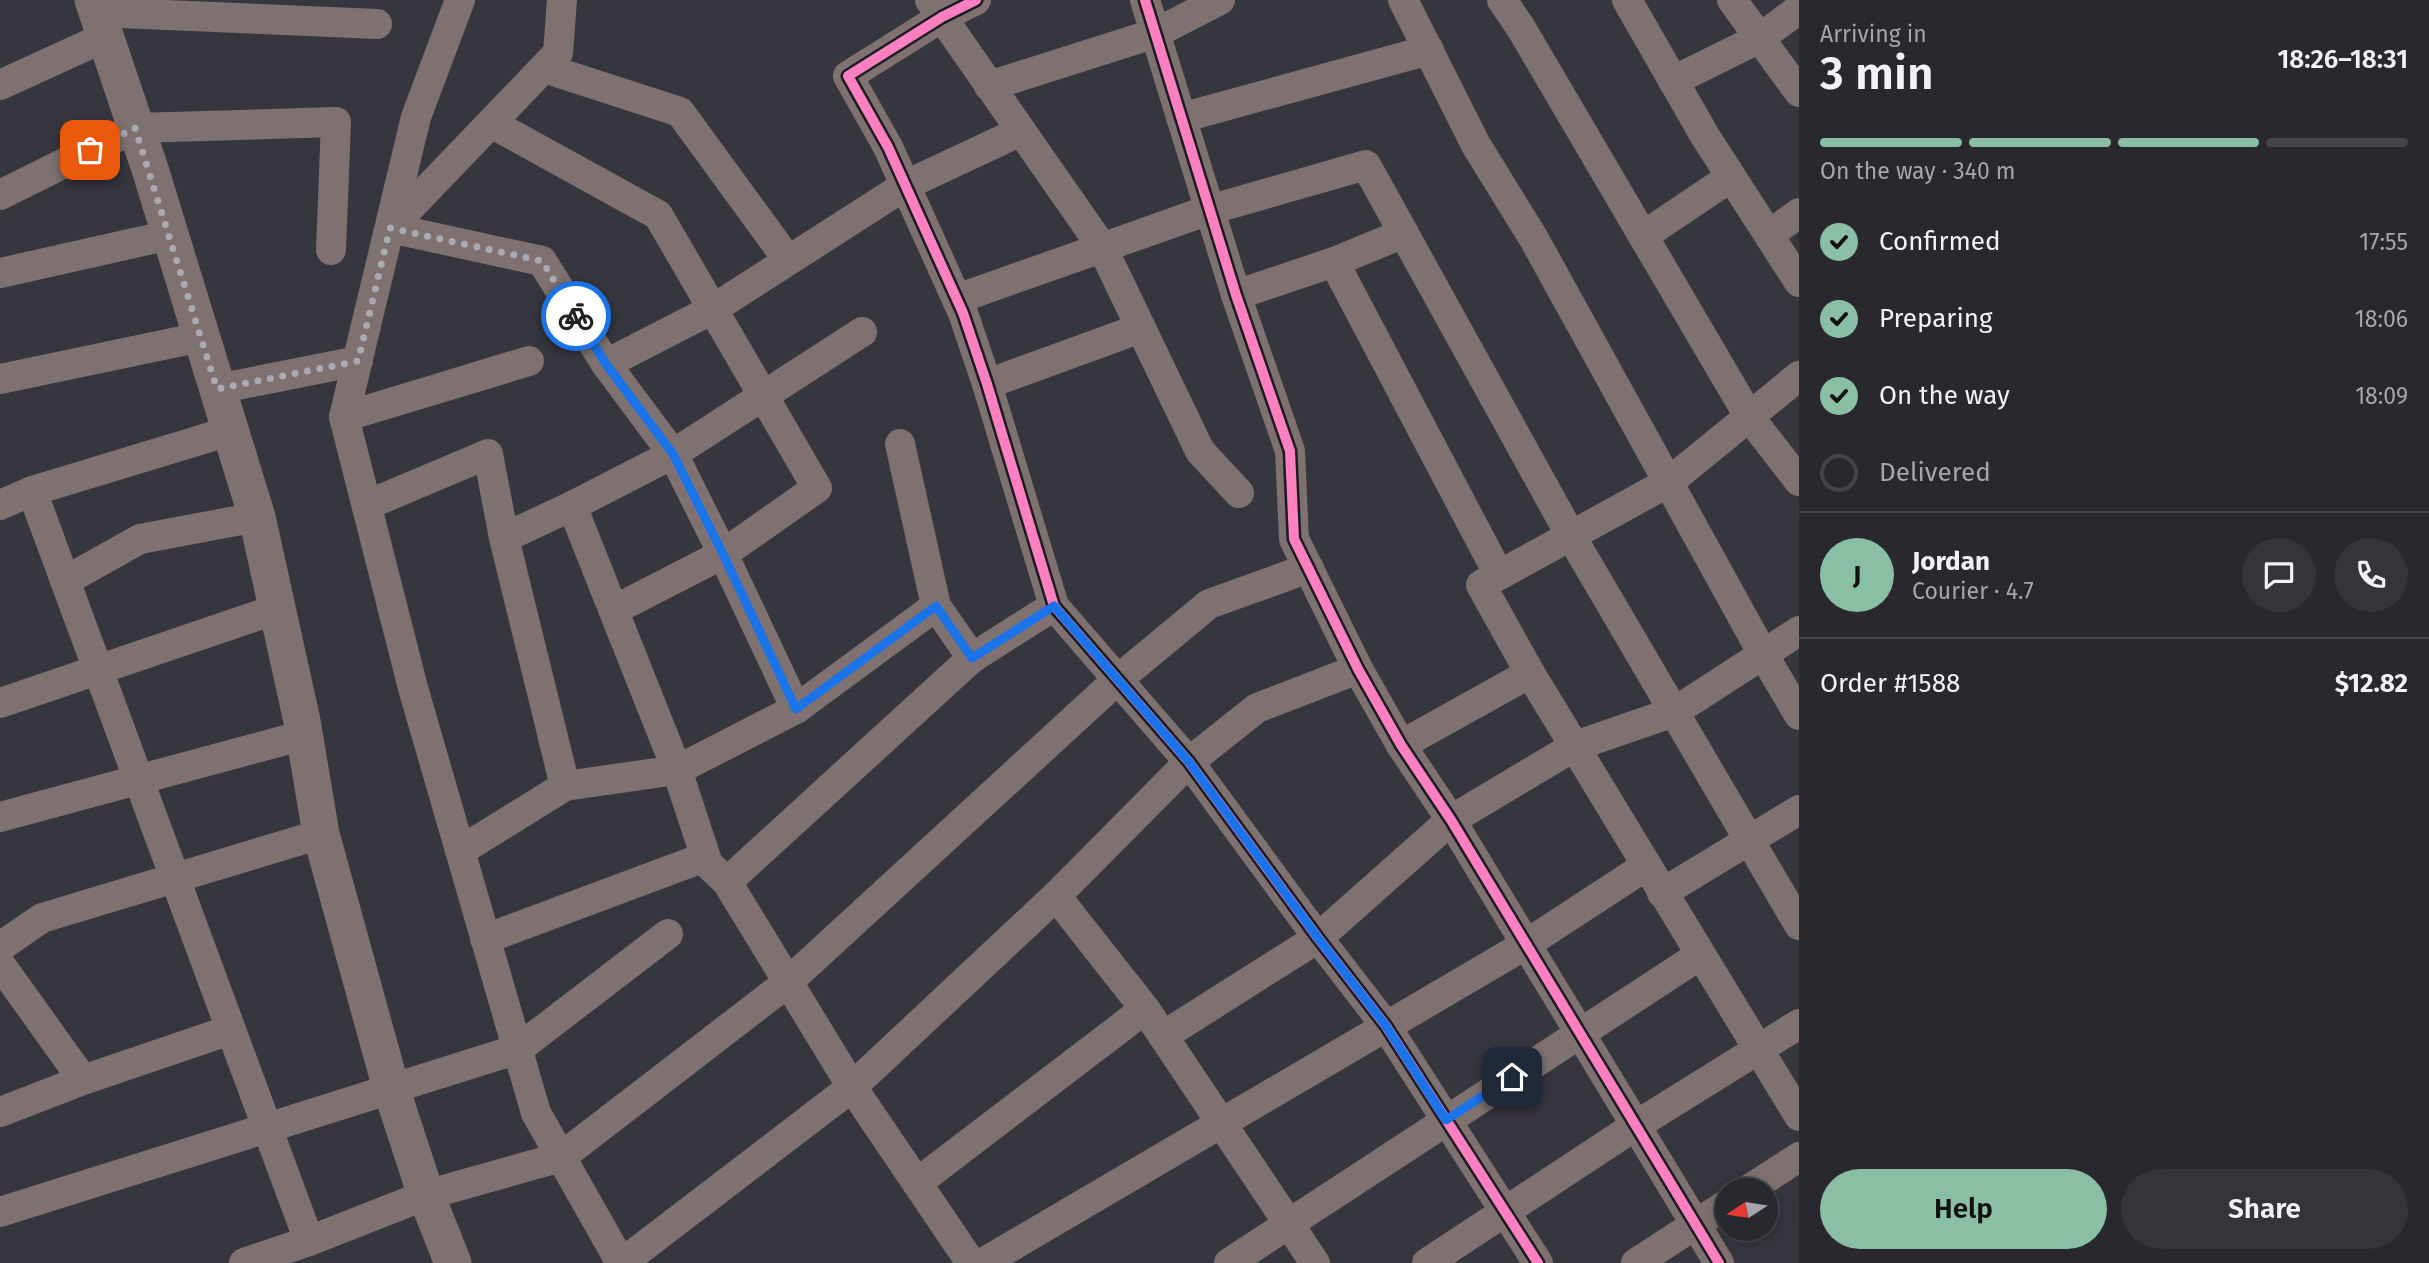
<!DOCTYPE html>
<html lang="en">
<head>
<meta charset="utf-8">
<style>
  body { margin:0; font-family:"Fira Sans",sans-serif; background:#34343a; color:#f1f3f6; height:100vh; display:flex; flex-direction:column; font-size:26px; white-space:nowrap }
  * { box-sizing:border-box; margin:0 }
  p { font-size:23px; color:#a5a6aa }
  .icon { flex:none; width:38px; height:38px; fill:none; stroke:currentColor; stroke-width:2; stroke-linecap:round; stroke-linejoin:round }
  .map { position:relative; flex:1; overflow:hidden }
  .details { display:flex; flex-direction:column; background:#28282e; width:630px }
  .details>* { flex:none }
  .needle { width:46px; rotate:258deg }
  .tools { position:absolute; left:1715px; top:1178px; display:grid; gap:14px }
  .tools a { display:grid; place-items:center; width:63px; height:63px; border-radius:50%; background:#28282e; box-shadow:0 4px 18px #0003,0 0 0 2px #44444a; font-size:35px }
  .pin { position:absolute; display:grid; place-items:center; width:60px; height:60px; color:#fff; margin:-30px; border-radius:14px; box-shadow:0 4px 10px #0006 }
  .courier { position:absolute; display:grid; place-items:center; width:70px; height:70px; margin:-35px; border:5px solid #1a73e8; border-radius:50%; background:#fff; color:#222; box-shadow:0 2px 9px #0007 }
  .head em { font-style:normal; font-weight:600 }
  .head div { display:flex; flex-direction:column-reverse }
  .head { display:flex; align-items:center; justify-content:space-between; height:119px; padding:0 21px }
  h1 { font-size:46px; font-weight:600; line-height:52px }
  .bar { display:grid; grid-template-columns:repeat(4,1fr); gap:10px 7px; align-content:center; height:84px; padding:0 21px }
  .bar i { height:9px; border-radius:5px; background:#44444a }
  .bar .current { background:#8abfa5 }
  .bar p { grid-column:span 4 }
  .line { display:flex; align-items:center; gap:18px; padding:0 21px; border-top:2px solid #44444a }
  .line div { flex:1 }
  .round { display:grid; place-items:center; flex:none; width:74px; height:74px; border-radius:37px; background:#34343a }
  ol { padding:0 21px; list-style:none }
  li { display:flex; align-items:center; gap:21px; height:77px }
  li p { margin-inline-start:auto }
  li .icon { padding:7px; border-radius:50%; background:#8abfa5; color:#111; stroke-width:4 }
  li:last-child { color:#a5a6aa }
  li i { width:38px; height:38px; border:4px solid #44444a; border-radius:50% }
  .cta { display:flex; gap:14px; margin-top:auto; padding:14px 21px }
  .cta a { flex:1; height:80px; border-radius:42px; background:#8abfa5; color:#111; font-size:28px; font-weight:600; line-height:80px; text-align:center }
  .cta a+a { background:#34343a; color:#f1f3f6 }
  main { display:flex; flex:1; min-height:0 }
  .map>svg:first-child { display:block }
  .lines { fill:none; stroke-linecap:round; stroke-linejoin:round }
  .minor { stroke:#7e7170; stroke-width:30 }
  .tertiary { stroke:#7e7170; stroke-width:37 }
  .cycleway-casing { stroke:#1b1b22; stroke-width:15 }
  .cycleway { stroke:#ff80c0; stroke-width:10 }
  .done { stroke:#aaaab3; stroke-width:7; stroke-dasharray:0 12.6 }
  .route { stroke:#1a73e8; stroke-width:9 }
</style>
</head>
<body>
<main>
<div class="map">
<svg width="1799" height="1263" viewBox="0 0 1799 1263">
  <rect width="100%" height="100%" fill="#36363e"/>
  <g class="lines">
    <g class="minor">
      <polyline points="460,0 416,117 344,417 413,688 536,1113 621,1263"/>
      <polyline points="930,0 1102,247 1200,451 1239,493"/>
      <polyline points="976,0 942,17 848,76 888,147 963,313 987,384 1054,606 1189,762 1318,938 1386,1026 1538,1263"/>
      <polyline points="1145,0 1236,295 1290,451 1294,539 1358,669 1401,745 1451,820 1719,1263"/>
      <polyline points="1403,0 1476,145 1534,239 1763,654 1799,715"/>
      <polyline points="1502,0 1521,28 1750,418 1799,481"/>
      <polyline points="1627,0 1705,136 1799,282"/>
      <polyline points="1732,0 1799,92"/>
      <polyline points="97,12 377,24"/>
      <polyline points="544,68 680,112 788,260"/>
      <polyline points="1673,81 1760,38 1799,9"/>
      <polyline points="0,85 105,37"/>
      <polyline points="989,86 1156,33 1220,0"/>
      <polyline points="1181,118 1429,50"/>
      <polyline points="491,123 658,215 817,488 723,554 614,610"/>
      <polyline points="0,195 135,128 336,122 331,250"/>
      <polyline points="390,228 542,261 606,364 673,454 723,554 796,709"/>
      <polyline points="390,228 558,53 562,0"/>
      <polyline points="1769,235 1799,213"/>
      <polyline points="1643,236 1731,177"/>
      <polyline points="1334,262 1499,575"/>
      <polyline points="0,273 170,235"/>
      <polyline points="1236,295 1334,262 1404,233"/>
      <polyline points="957,299 1209,210 1366,165 1571,536 1799,925"/>
      <polyline points="606,364 713,309 906,185 1021,131"/>
      <polyline points="1799,376 1669,482 1481,585 1530,673 1799,1116"/>
      <polyline points="0,379 201,337"/>
      <polyline points="987,384 1141,328"/>
      <polyline points="217,389 358,361"/>
      <polyline points="344,417 529,361"/>
      <polyline points="900,444 936,606 972,658"/>
      <polyline points="32,491 309,1241"/>
      <polyline points="0,505 32,491 230,431"/>
      <polyline points="367,505 488,454 504,538 565,786"/>
      <polyline points="572,506 677,770 708,864 727,882 852,1087 971,1263"/>
      <polyline points="504,538 572,506 673,454 862,332"/>
      <polyline points="65,581 140,539 257,517"/>
      <polyline points="0,703 277,609"/>
      <polyline points="1401,745 1530,673"/>
      <polyline points="0,817 304,735"/>
      <polyline points="460,851 565,786 677,770 796,709 936,606"/>
      <polyline points="727,882 972,658 1054,606"/>
      <polyline points="1662,893 1799,810"/>
      <polyline points="1056,896 1145,1009 1315,1263"/>
      <polyline points="485,939 705,857"/>
      <polyline points="0,947 42,918 321,834"/>
      <polyline points="0,964 83,1080"/>
      <polyline points="1163,1036 1318,938 1451,820 1575,746 1674,712 1799,631"/>
      <polyline points="0,1112 83,1080 230,1030"/>
      <polyline points="917,1183 1145,1009"/>
      <polyline points="1748,1190 1799,1157"/>
      <polyline points="0,1212 518,1049 668,934"/>
      <polyline points="244,1263 309,1241 426,1195 561,1157 787,983 1116,681 1209,604 1309,568"/>
      <polyline points="622,1263 852,1087 1056,896 1189,762 1257,708 1358,669"/>
      <polyline points="983,1263 1525,945 1646,866"/>
      <polyline points="1229,1263 1700,955"/>
      <polyline points="1427,1263 1635,1126 1799,1024"/>
      <polyline points="1636,1263 1727,1204"/>
    </g>
    <polyline class="tertiary" points="93,0 150,169 257,517 302,721 321,834 391,1088 426,1195 453,1263"/>
    <defs>
      <g id="cycleway">
        <polyline points="976,0 942,17 848,76 888,147 963,313 987,384 1054,606 1189,762 1318,938 1386,1026 1538,1263"/>
        <polyline points="1145,0 1236,295 1290,451 1294,539 1358,669 1401,745 1451,820 1719,1263"/>
      </g>
    </defs>
    <use href="#cycleway" class="cycleway-casing"/>
    <use href="#cycleway" class="cycleway"/>
  </g>
  <g class="lines">
    <polyline class="done" points="90,150 135,128 217,389 358,361 390,228 542,261 576,316"/>
    <polyline class="route" points="576,316 606,364 673,454 723,554 796,709 936,606 972,658 1054,606 1189,762 1318,938 1386,1026 1446,1120 1512,1077"/>
  </g>
</svg>
<div class="tools">
<a><svg class="needle" viewBox="-14 -14 28 28"><path d="M0-13l5 13h-10z" fill="#e53935"/><path d="M0 13l5-13h-10z" fill="#a5a6aa"/></svg></a>
</div>
<div class="pin" style="left:90px;top:150px;background:#ea580c"><svg class="icon" aria-label="bag" viewBox="0 0 24 24"><path d="M5 8h14l-1 12H6zM9 8a3 3 0 0 1 6 0"/></svg></div>
<div class="pin" style="left:1512px;top:1077px;background:#1f2937"><svg class="icon" aria-label="home" viewBox="0 0 24 24"><path d="M3 11l9-7 9 7M6 9v11h12V9"/></svg></div>
<div class="courier" style="left:576px;top:316px"><svg class="icon" aria-label="bike" viewBox="0 0 24 24"><circle cx="6" cy="16" r="4"/><circle cx="18" cy="16" r="4"/><path d="M6 16l4-8h5l3 8M10 8l3 8H6M13 5h3"/></svg></div>
</div>
<section class="details">
<div class="head"><div><h1>3 min</h1><p>Arriving in</p></div><em>18:26–18:31</em></div>
<div class="bar"><i class="current"></i><i class="current"></i><i class="current"></i><i></i><p>On the way · 340 m</p></div>
<ol>
<li><svg class="icon" aria-label="check" viewBox="0 0 24 24"><path d="M5 12l5 5 9-10"/></svg>Confirmed<p>17:55</p></li>
<li><svg class="icon" aria-label="check" viewBox="0 0 24 24"><path d="M5 12l5 5 9-10"/></svg>Preparing<p>18:06</p></li>
<li><svg class="icon" aria-label="check" viewBox="0 0 24 24"><path d="M5 12l5 5 9-10"/></svg>On the way<p>18:09</p></li>
<li><i></i>Delivered</li>
</ol>
<div class="line" style="height:126px"><b class="round" style="background:#8abfa5;color:#111">J</b><div><b>Jordan</b><p>Courier · 4.7</p></div><a class="round"><svg class="icon" aria-label="chat" viewBox="0 0 24 24"><path d="M4 5h16v11H9l-5 4z"/></svg></a><a class="round"><svg class="icon" aria-label="phone" viewBox="0 0 24 24"><path d="M5 4h4l2 5-3 2q2 4 5 5l2-3 5 2v4C11 20 4 13 5 4z"/></svg></a></div>
<div class="line" style="height:91px"><div>Order #1588</div><b>$12.82</b></div>
<div class="cta"><a>Help</a><a>Share</a></div>
</section>
</main>
</body>
</html>
